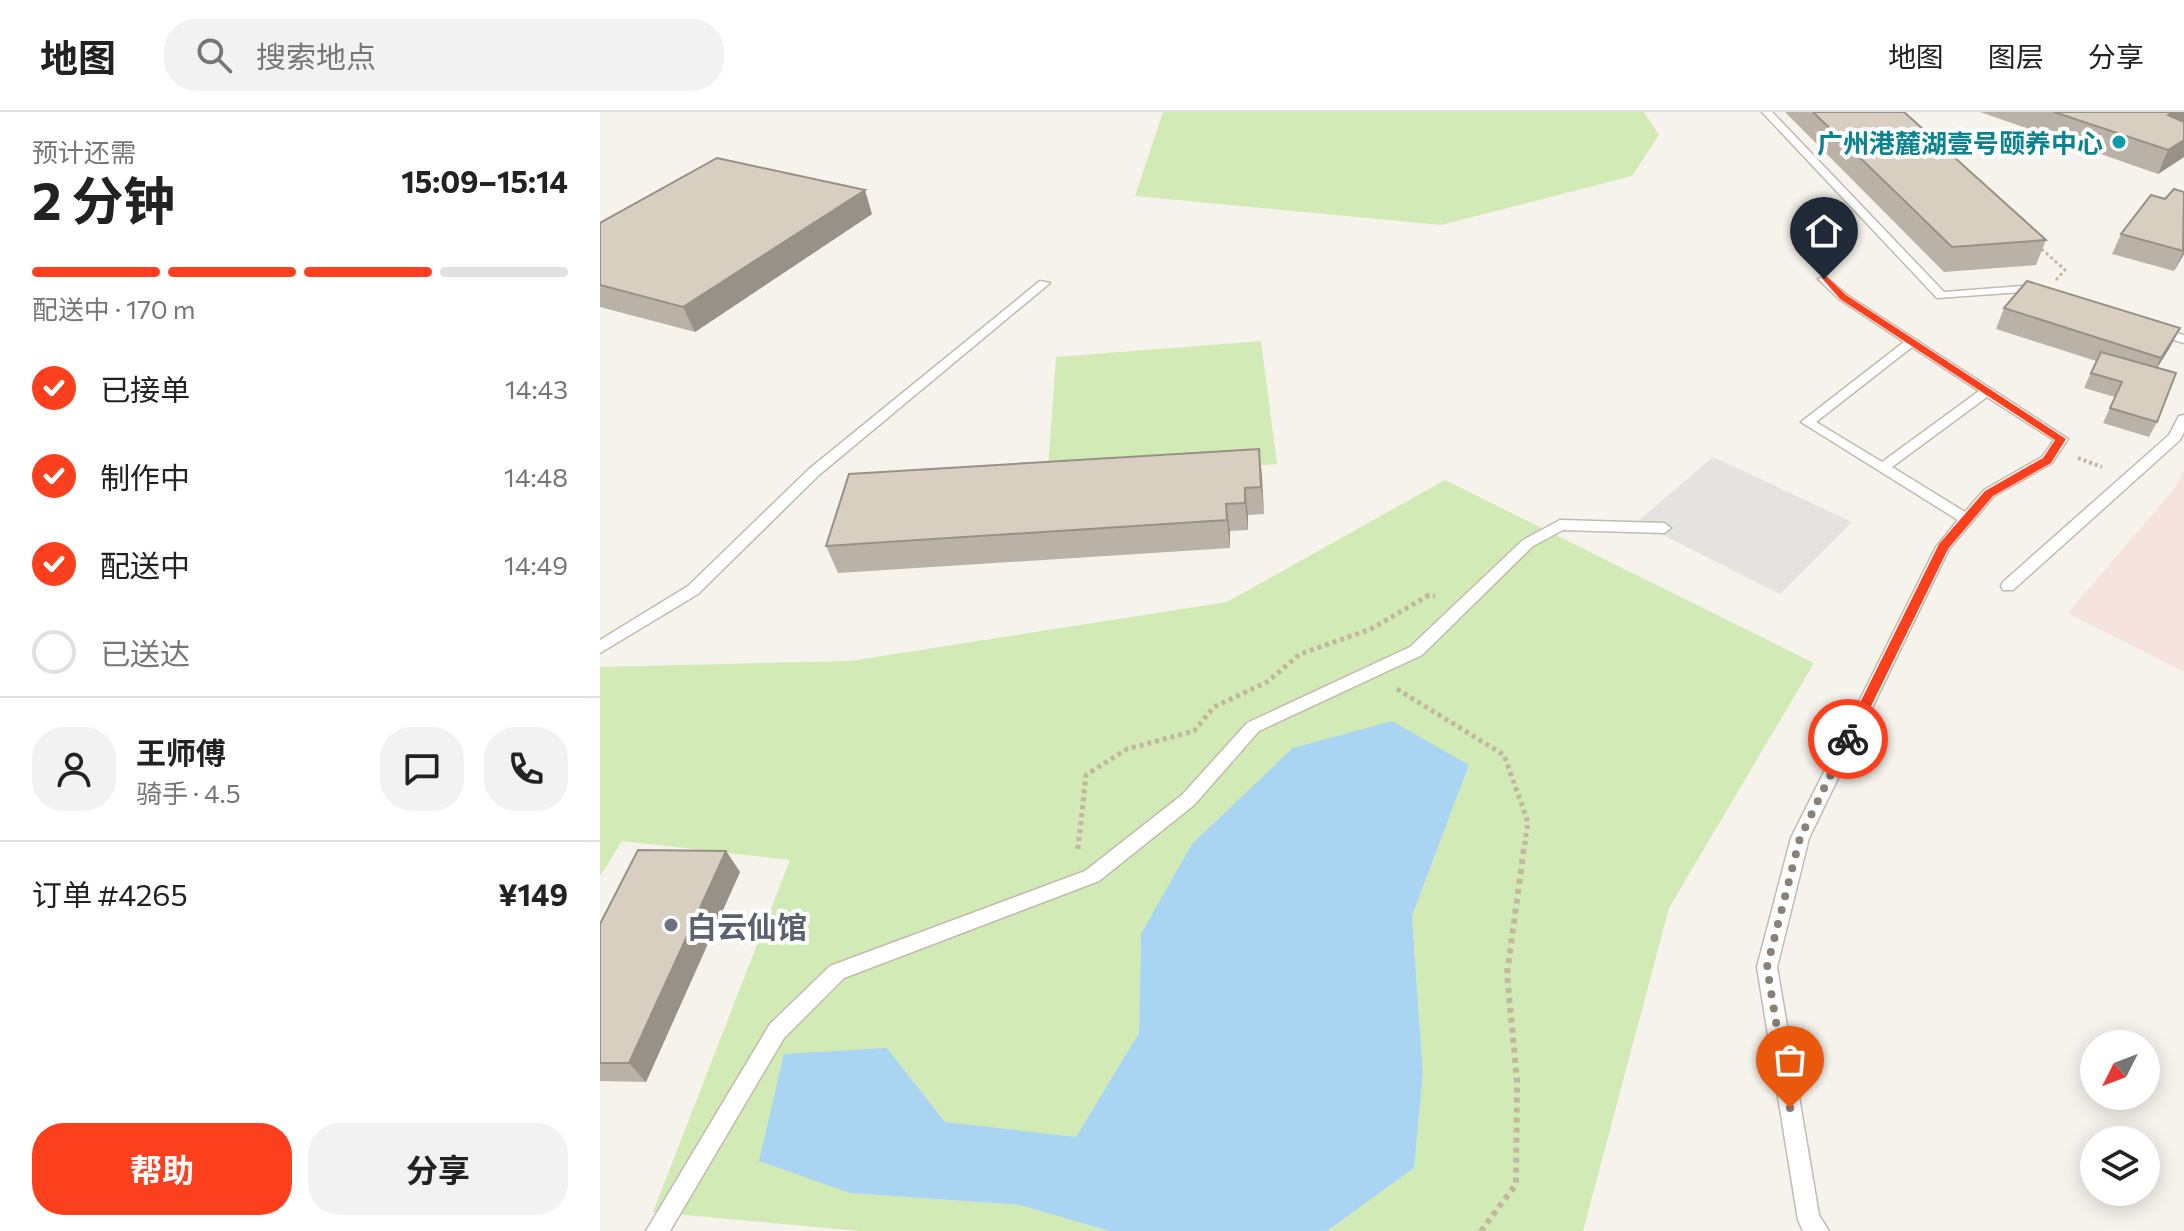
<!DOCTYPE html>
<html lang="zh">
<head>
<meta charset="utf-8">
<style>
  body { margin:0; font-family:Commissioner,"Noto Sans SC",sans-serif; background:#f2f2f2; color:#222; height:100vh; display:flex; flex-direction:column; font-size:30px; white-space:nowrap }
  * { box-sizing:border-box; margin:0 }
  p { font-size:26px; color:#767676 }
  .icon { flex:none; width:44px; height:44px; fill:none; stroke:currentColor; stroke-width:2; stroke-linecap:round; stroke-linejoin:round }
  .map { position:relative; flex:1; overflow:hidden }
  .sheet { display:flex; flex-direction:column; background:#fff; width:600px }
  .sheet>* { flex:none }
  .needle { width:52px; rotate:228deg }
  .controls { position:absolute; left:1480px; top:918px; display:grid; gap:16px }
  .controls a { display:grid; place-items:center; width:80px; height:80px; border-radius:50%; background:#fff; box-shadow:0 4px 20px #0003; font-size:40px }
  .pin { position:absolute; display:grid; place-items:center; width:68px; height:68px; color:#fff; margin:-82px -34px; border-radius:50% 50% 50% 0; rotate:-45deg; box-shadow:0 0 8px #0007 }
  .pin .icon { rotate:45deg }
  .courier { position:absolute; display:grid; place-items:center; width:80px; height:80px; margin:-40px; border:6px solid #fc3f1d; border-radius:50%; background:#fff; color:#222; box-shadow:0 2px 10px #0007 }
  .overview em { font-style:normal; font-weight:700 }
  .overview div { display:flex; flex-direction:column-reverse }
  .overview { display:flex; align-items:center; justify-content:space-between; height:136px; padding:0 32px }
  h1 { font-size:52px; font-weight:700; line-height:60px }
  .bar { display:grid; grid-template-columns:repeat(4,1fr); gap:12px 8px; align-content:center; height:96px; padding:0 32px }
  .bar i { height:10px; border-radius:6px; background:#e0e0e0 }
  .bar .on { background:#fc3f1d }
  .bar p { grid-column:span 4 }
  .line { display:flex; align-items:center; gap:20px; padding:0 32px; border-top:2px solid #e0e0e0 }
  .line div { flex:1 }
  .round { display:grid; place-items:center; flex:none; width:84px; height:84px; border-radius:32px; background:#f2f2f2 }
  ol { padding:0 32px; list-style:none }
  li { display:flex; align-items:center; gap:24px; height:88px }
  li p { margin-inline-start:auto }
  li .icon { padding:8px; border-radius:50%; background:#fc3f1d; color:#fff; stroke-width:4 }
  li:last-child { color:#767676 }
  li i { width:44px; height:44px; border:4px solid #e0e0e0; border-radius:50% }
  .primary-button { display:flex; gap:16px; margin-top:auto; padding:16px 32px }
  .primary-button a { flex:1; height:92px; border-radius:32px; background:#fc3f1d; color:#fff; font-size:32px; font-weight:700; line-height:92px; text-align:center }
  .primary-button a+a { background:#f2f2f2; color:#222 }
  header { display:flex; align-items:center; gap:48px; box-sizing:border-box; height:112px; padding:0 40px; background:#fff; border-bottom:2px solid #e0e0e0 }
  header strong { font-size:38px }
  nav { display:flex; gap:44px; margin-inline-start:auto; font-size:28px }
  .search { width:560px; height:72px; background:#f2f2f2; display:flex; align-items:center; gap:20px; box-sizing:border-box; padding:0 28px; border-radius:32px; color:#767676; font-size:30px }
  main { display:flex; flex:1; min-height:0 }
  .map>svg:first-child { display:block }
  .medical { fill:#f6e3e0 }
  .green { fill:#d2eab5 }
  .parking { fill:#e5e3e0 }
  .water { fill:#a9d4f2 }
  .lines { fill:none; stroke-linecap:round; stroke-linejoin:round }
  .service-casing { stroke:#c2bbae; stroke-width:3 }
  .path-far3 { stroke:#c4b79f; stroke-width:3; stroke-dasharray:3 3; stroke-linecap:butt }
  .path-far2 { stroke:#c4b79f; stroke-width:4; stroke-dasharray:3 3; stroke-linecap:butt }
  .path-far1 { stroke:#c4b79f; stroke-width:5; stroke-dasharray:4 4; stroke-linecap:butt }
  .path { stroke:#c4b79f; stroke-width:6; stroke-dasharray:5 5; stroke-linecap:butt }
  .service { fill:#fff; fill-rule:evenodd }
  .wall { fill:#bab2a6 }
  .shaded-wall { fill:#979187 }
  .building { fill:#d8cfc1; stroke:#979187; stroke-width:2 }
  .route { fill:#fc3f1d }
  .done { stroke:#878178; stroke-width:8; stroke-dasharray:0 14.4 }
  .culture-dot { fill:#0f9aa8; stroke:#fff; stroke-width:3 }
  .worship-dot { fill:#6b7280; stroke:#fff; stroke-width:3 }
  .labels { text-anchor:middle; dominant-baseline:central; stroke-width:8; stroke-linejoin:round; paint-order:stroke }
  .far-culture-label { font-size:26px; font-weight:bold; fill:#0d838f; stroke:#fff; text-anchor:end }
  .worship-label { font-size:30px; font-weight:bold; fill:#5b616d; stroke:#fff; text-anchor:start }
</style>
</head>
<body>
<header>
<strong>地图</strong>
<div class="search"><svg class="icon" aria-label="search" viewBox="0 0 24 24"><circle cx="10" cy="10" r="6"/><path d="M15 15l6 6"/></svg>搜索地点</div>
<nav><a>地图</a><a>图层</a><a>分享</a></nav>
</header>
<main>
<section class="sheet">
<div class="overview"><div><h1>2 分钟</h1><p>预计还需</p></div><em>15:09–15:14</em></div>
<div class="bar"><i class="on"></i><i class="on"></i><i class="on"></i><i></i><p>配送中 · 170 m</p></div>
<ol>
<li><svg class="icon" aria-label="check" viewBox="0 0 24 24"><path d="M5 12l5 5 9-10"/></svg>已接单<p>14:43</p></li>
<li><svg class="icon" aria-label="check" viewBox="0 0 24 24"><path d="M5 12l5 5 9-10"/></svg>制作中<p>14:48</p></li>
<li><svg class="icon" aria-label="check" viewBox="0 0 24 24"><path d="M5 12l5 5 9-10"/></svg>配送中<p>14:49</p></li>
<li><i></i>已送达</li>
</ol>
<div class="line" style="height:144px"><a class="round"><svg class="icon" aria-label="person" viewBox="0 0 24 24"><circle cx="12" cy="8" r="4"/><path d="M4 21q1-7 8-7t8 7"/></svg></a><div><b>王师傅</b><p>骑手 · 4.5</p></div><a class="round"><svg class="icon" aria-label="chat" viewBox="0 0 24 24"><path d="M4 5h16v11H9l-5 4z"/></svg></a><a class="round"><svg class="icon" aria-label="phone" viewBox="0 0 24 24"><path d="M5 4h4l2 5-3 2q2 4 5 5l2-3 5 2v4C11 20 4 13 5 4z"/></svg></a></div>
<div class="line" style="height:104px"><div>订单 #4265</div><b>¥149</b></div>
<div class="primary-button"><a>帮助</a><a>分享</a></div>
</section>
<div class="map">
<svg width="1584" height="1119" viewBox="0 0 1584 1119">
  <rect width="100%" height="100%" fill="#f6f3ec"/>
  <polygon class="medical" points="1584,359 1584,560 1468,501 1575,376"/>
  <g class="green">
    <polygon points="563,0 1044,0 1059,23 1032,64 841,113 535,84"/>
    <polygon points="661,229 677,352 447,371 456,245"/>
    <polygon points="845,368 1214,551 1069,796 983,1119 727,1119 814,1056 823,962 812,804 869,653 541,822 539,921 476,1026 345,1010 287,936 250,1081 420,1093 509,1119 260,1119 53,1100 190,748 22,729 0,764 0,555 250,549 627,490"/>
  </g>
  <polygon class="parking" points="1113,345 1252,410 1180,482 1037,410"/>
  <polygon class="water" points="792,609 869,653 812,804 823,962 814,1056 727,1119 509,1119 420,1093 250,1081 159,1049 184,942 287,936 345,1010 476,1025 539,921 541,822 592,732 693,636"/>
  <g class="lines">
    <defs>
      <g id="service">
        <polygon points="1162,0 1172,0 1344,180 1423,174 1447,183 1441,186 1422,180 1337,186"/>
        <path d="M1224 164 1247 183 1468 327 1452 351 1394 384 1349 437 1209 726 1177 855 1219 1103 1229 1119H1203L1198 1108 1157 855 1191 726 1336 435 1358 408 1201 310 1304 230 1239 187 1218 167ZM1312 235 1379 279 1282 350 1216 310ZM1387 285 1454 328 1442 345 1384 378 1365 400 1292 355Z"/>
        <polygon points="440,169 450,171 219,363 98,482 0,541 0,528 88,474 209,357"/>
        <polygon points="1555,214 1584,223 1584,231 1551,221 1551,215"/>
        <polygon points="1584,303 1584,320 1580,328 1413,478 1403,478 1401,474 1403,470 1569,323 1579,304"/>
        <polygon points="960,408 1064,411 1071,416 1064,421 963,418 933,434 822,543 659,619 594,693 499,769 244,866 184,926 70,1119 46,1119 170,912 230,854 485,759 582,683 647,611 810,535 923,428"/>
      </g>
    </defs>
    <use href="#service" class="service-casing"/>
    <polyline class="path-far3" points="1437,133 1465,158 1456,168"/>
    <polyline class="path-far2" points="1478,346 1502,355"/>
    <g class="path-far1">
      <polyline points="797,577 904,643 928,710 924,738"/>
      <polyline points="478,737 486,663 527,637 594,619 614,595 667,570 700,542 771,517 829,483 835,484"/>
    </g>
    <polyline class="path" points="881,1119 916,1072 917,968 907,862 924,736"/>
    <use href="#service" class="service"/>
  </g>
  <g class="wall">
    <polygon points="1185,0 1304,0 1446,128 1436,153 1344,160"/>
    <polygon points="1380,0 1584,0 1584,45 1558,62"/>
    <polygon points="1574,77 1584,142 1574,159 1512,142 1521,122 1565,87"/>
    <polygon points="272,102 95,220 0,195 0,111"/>
    <polygon points="1404,196 1580,216 1569,237 1557,256 1557,310 1549,325 1503,311 1515,285 1484,276 1496,249 1396,217"/>
    <polygon points="659,337 664,402 648,403 648,418 630,419 630,436 238,461 226,434"/>
    <polygon points="126,739 140,760 46,970 0,969 0,812"/>
  </g>
  <g class="shaded-wall">
    <polygon points="1573,0 1584,0 1584,11 1568,3"/>
    <polygon points="1584,28 1584,45 1558,62 1568,38"/>
    <polygon points="265,78 272,102 95,220 83,195"/>
    <polygon points="1584,138 1584,142 1574,159"/>
    <polygon points="1580,216 1569,237 1550,267 1561,246"/>
    <polygon points="659,337 662,364 664,402 661,375"/>
    <polygon points="645,376 648,403 648,418 645,391"/>
    <polygon points="626,392 630,419 630,436 627,408"/>
    <polygon points="126,739 140,760 46,970 29,951"/>
  </g>
  <g class="building">
    <polygon points="1213,0 1304,0 1446,128 1352,135"/>
    <polygon points="1454,0 1573,0 1568,3 1584,10 1584,28 1568,38"/>
    <polygon points="117,46 265,78 83,195 0,173 0,111"/>
    <polygon points="1574,77 1584,80 1583,139 1521,122 1551,83 1565,87"/>
    <polygon points="1427,169 1580,216 1561,246 1404,196"/>
    <polygon points="1501,240 1576,261 1557,310 1510,296 1522,270 1491,261"/>
    <polygon points="659,337 661,375 645,376 645,391 626,392 627,408 226,434 249,362"/>
    <polygon points="38,738 126,739 29,951 0,951 0,812"/>
  </g>
  <polygon class="route" points="1221,165 1227,165 1246,183 1466,327 1451,351 1393,384 1348,437 1255,627 1248,633 1242,627 1339,432 1385,379 1443,346 1455,328 1240,187"/>
  <g class="lines">
    <polyline class="done" points="1190,996 1167,855 1200,726 1248,627"/>
  </g>
  <circle class="culture-dot" cx="1519" cy="30" r="8"/>
  <circle class="worship-dot" cx="71" cy="813" r="8"/>
  <g class="labels">
    <g class="far-culture-label">
      <text x="1503" y="30">广州港麓湖壹号颐养中心</text>
    </g>
    <g class="worship-label">
      <text x="87" y="813">白云仙馆</text>
    </g>
  </g>
</svg>
<div class="controls">
<a><svg class="needle" viewBox="-14 -14 28 28"><path d="M0-13l5 13h-10z" fill="#e53935"/><path d="M0 13l5-13h-10z" fill="#767676"/></svg></a>
<a><svg class="icon" aria-label="layers" viewBox="0 0 24 24"><path d="M12 4l9 5-9 5-9-5zM3 14l9 5 9-5"/></svg></a>
</div>
<div class="pin" style="left:1190px;top:996px;background:#ea580c"><svg class="icon" aria-label="bag" viewBox="0 0 24 24"><path d="M5 8h14l-1 12H6zM9 8a3 3 0 0 1 6 0"/></svg></div>
<div class="pin" style="left:1224px;top:167px;background:#1f2937"><svg class="icon" aria-label="home" viewBox="0 0 24 24"><path d="M3 11l9-7 9 7M6 9v11h12V9"/></svg></div>
<div class="courier" style="left:1248px;top:627px"><svg class="icon" aria-label="bike" viewBox="0 0 24 24"><circle cx="6" cy="16" r="4"/><circle cx="18" cy="16" r="4"/><path d="M6 16l4-8h5l3 8M10 8l3 8H6M13 5h3"/></svg></div>
</div>
</main>
</body>
</html>
